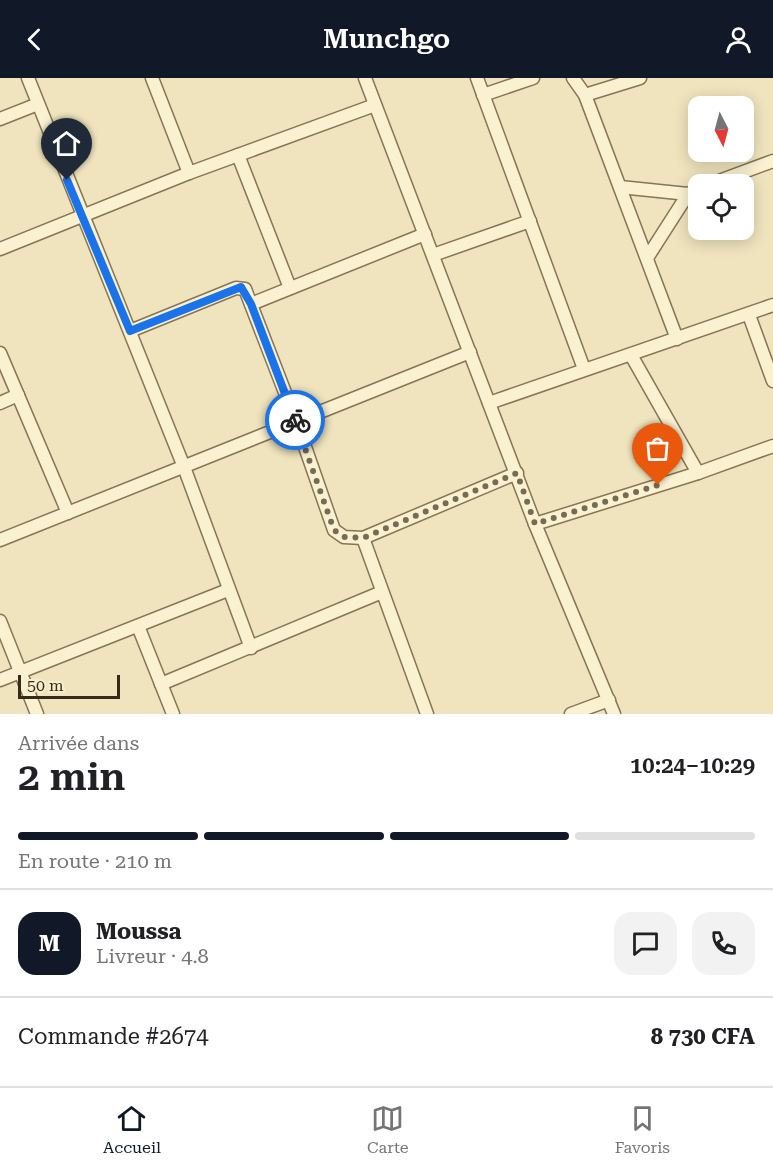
<!DOCTYPE html>
<html lang="fr">
<head>
<meta charset="utf-8">
<style>
  body { margin:0; font-family:"Roboto Serif",serif; background:#f2f2f2; color:#202124; height:100vh; display:flex; flex-direction:column; font-size:22px; white-space:nowrap }
  * { box-sizing:border-box; margin:0 }
  p { font-size:20px; color:#757577 }
  .icon { flex:none; width:33px; height:33px; fill:none; stroke:currentColor; stroke-width:2; stroke-linecap:round; stroke-linejoin:round }
  .map { position:relative; height:636px; overflow:hidden }
  .sheet { display:flex; flex-direction:column; background:#fff; flex:1 }
  .sheet>* { flex:none }
  .needle { width:39px; rotate:174deg }
  .tools { position:absolute; left:688px; top:18px; display:grid; gap:12px }
  .tools a { display:grid; place-items:center; width:66px; height:66px; border-radius:12px; background:#fff; box-shadow:0 3px 15px #0003; font-size:30px }
  .scale { position:absolute; left:18px; bottom:15px; width:102px; box-sizing:border-box; padding-left:6px; border:3px solid #372a1b; border-top:0; font-size:16px; line-height:21px; white-space:nowrap; color:#372a1b; -webkit-text-stroke:4px #f7eecd; paint-order:stroke }
  .pin { position:absolute; display:grid; place-items:center; width:51px; height:51px; color:#fff; margin:-62px -26px; border-radius:50% 50% 50% 0; rotate:-45deg; box-shadow:0 0 6px #0007 }
  .pin .icon { rotate:45deg }
  .courier { position:absolute; display:grid; place-items:center; width:60px; height:60px; margin:-30px; border:4px solid #1a73e8; border-radius:50%; background:#fff; color:#222; box-shadow:0 2px 8px #0007 }
  .headline em { font-style:normal; font-weight:600 }
  .headline div { display:flex; flex-direction:column-reverse }
  .headline { display:flex; align-items:center; justify-content:space-between; height:102px; padding:0 18px }
  h1 { font-size:39px; font-weight:600; line-height:45px }
  .bar { display:grid; grid-template-columns:repeat(4,1fr); gap:9px 6px; align-content:center; height:72px; padding:0 18px }
  .bar i { height:8px; border-radius:4px; background:#e0e0e0 }
  .bar .active { background:#111827 }
  .bar p { grid-column:span 4 }
  .line { display:flex; align-items:center; gap:15px; padding:0 18px; border-top:2px solid #e0e0e0 }
  .line div { flex:1 }
  .round { display:grid; place-items:center; flex:none; width:63px; height:63px; border-radius:18px; background:#f2f2f2 }
  header { display:flex; justify-content:space-between; align-items:center; height:78px; padding:0 18px; background:#111827; color:#fff; font-size:27px; font-weight:600 }
  .dock { display:flex; justify-content:space-around; align-items:center; height:84px; border-top:2px solid #e0e0e0; background:#fff; font-size:16px; color:#757577 }
  .dock a { display:grid; justify-items:center; gap:3px }
  .dock .active { color:#111827 }
  .map>svg:first-child { display:block }
  .lines { fill:none; stroke-linecap:round; stroke-linejoin:round }
  .street-casing { stroke:#887456; stroke-width:15 }
  .street { stroke:#faf1d1; stroke-width:12 }
  .done { stroke:#776b54; stroke-width:6; stroke-dasharray:0 10.8 }
  .route { stroke:#1a73e8; stroke-width:8 }
</style>
</head>
<body>
<header><svg class="icon" aria-label="back" viewBox="0 0 24 24"><path d="M15 5l-7 7 7 7"/></svg>Munchgo<svg class="icon" aria-label="person" viewBox="0 0 24 24"><circle cx="12" cy="8" r="4"/><path d="M4 21q1-7 8-7t8 7"/></svg></header>
<div class="map">
<svg width="773" height="636" viewBox="0 0 773 636">
  <rect width="100%" height="100%" fill="#efe4bd"/>
  <g class="lines">
    <defs>
      <g id="street">
        <polyline points="28,0 184,389 251,570"/>
        <polyline points="152,0 189,95"/>
        <polyline points="365,0 535,446 614,636"/>
        <polyline points="477,0 584,291"/>
        <polyline points="573,0 585,17 677,261"/>
        <polyline points="483,17 533,0"/>
        <polyline points="585,17 640,0"/>
        <polyline points="0,41 38,26"/>
        <polyline points="238,77 290,210"/>
        <polyline points="711,106 773,83"/>
        <polyline points="620,109 688,116 699,111"/>
        <polyline points="0,171 189,95 375,27"/>
        <polyline points="433,177 530,143"/>
        <polyline points="647,180 688,116"/>
        <polyline points="251,226 425,156"/>
        <polyline points="749,237 773,303"/>
        <polyline points="130,253 236,210 245,211 296,343 334,452 344,459 363,460 517,395"/>
        <polyline points="0,275 68,435"/>
        <polyline points="631,277 698,395"/>
        <polyline points="0,325 18,317"/>
        <polyline points="489,325 773,227"/>
        <polyline points="535,446 698,395 773,368"/>
        <polyline points="363,460 427,636"/>
        <polyline points="0,462 470,274"/>
        <polyline points="0,543 37,636"/>
        <polyline points="138,548 173,636"/>
        <polyline points="0,602 228,512"/>
        <polyline points="161,606 382,514"/>
        <polyline points="571,636 609,622"/>
      </g>
    </defs>
    <use href="#street" class="street-casing"/>
    <use href="#street" class="street"/>
  </g>
  <g class="lines">
    <polyline class="done" points="295,342 334,452 344,459 363,460 517,395 535,446 658,407"/>
    <polyline class="route" points="67,102 130,253 241,209 251,226 295,342"/>
  </g>
</svg>
<div class="tools">
<a><svg class="needle" viewBox="-14 -14 28 28"><path d="M0-13l5 13h-10z" fill="#e53935"/><path d="M0 13l5-13h-10z" fill="#757577"/></svg></a>
<a><svg class="icon" aria-label="locate" viewBox="0 0 24 24"><circle cx="12" cy="12" r="6"/><path d="M12 2v4M12 18v4M2 12h4M18 12h4"/></svg></a>
</div>
<div class="scale">50 m</div>
<div class="pin" style="left:658px;top:407px;background:#ea580c"><svg class="icon" aria-label="bag" viewBox="0 0 24 24"><path d="M5 8h14l-1 12H6zM9 8a3 3 0 0 1 6 0"/></svg></div>
<div class="pin" style="left:67px;top:102px;background:#1f2937"><svg class="icon" aria-label="home" viewBox="0 0 24 24"><path d="M3 11l9-7 9 7M6 9v11h12V9"/></svg></div>
<div class="courier" style="left:295px;top:342px"><svg class="icon" aria-label="bike" viewBox="0 0 24 24"><circle cx="6" cy="16" r="4"/><circle cx="18" cy="16" r="4"/><path d="M6 16l4-8h5l3 8M10 8l3 8H6M13 5h3"/></svg></div>
</div>
<section class="sheet">
<div class="headline"><div><h1>2 min</h1><p>Arrivée dans</p></div><em>10:24–10:29</em></div>
<div class="bar"><i class="active"></i><i class="active"></i><i class="active"></i><i></i><p>En route · 210 m</p></div>
<div class="line" style="height:108px"><b class="round" style="background:#111827;color:#fff">M</b><div><b>Moussa</b><p>Livreur · 4.8</p></div><a class="round"><svg class="icon" aria-label="chat" viewBox="0 0 24 24"><path d="M4 5h16v11H9l-5 4z"/></svg></a><a class="round"><svg class="icon" aria-label="phone" viewBox="0 0 24 24"><path d="M5 4h4l2 5-3 2q2 4 5 5l2-3 5 2v4C11 20 4 13 5 4z"/></svg></a></div>
<div class="line" style="height:78px"><div>Commande #2674</div><b>8 730 CFA</b></div>
</section>
<nav class="dock">
<a class="active"><svg class="icon" aria-label="home" viewBox="0 0 24 24"><path d="M3 11l9-7 9 7M6 9v11h12V9"/></svg>Accueil</a>
<a><svg class="icon" aria-label="map" viewBox="0 0 24 24"><path d="M3 6l6-2 6 2 6-2v14l-6 2-6-2-6 2zM9 4v14M15 6v14"/></svg>Carte</a>
<a><svg class="icon" aria-label="saved" viewBox="0 0 24 24"><path d="M7 4h10v16l-5-4-5 4z"/></svg>Favoris</a>
</nav>
</body>
</html>
